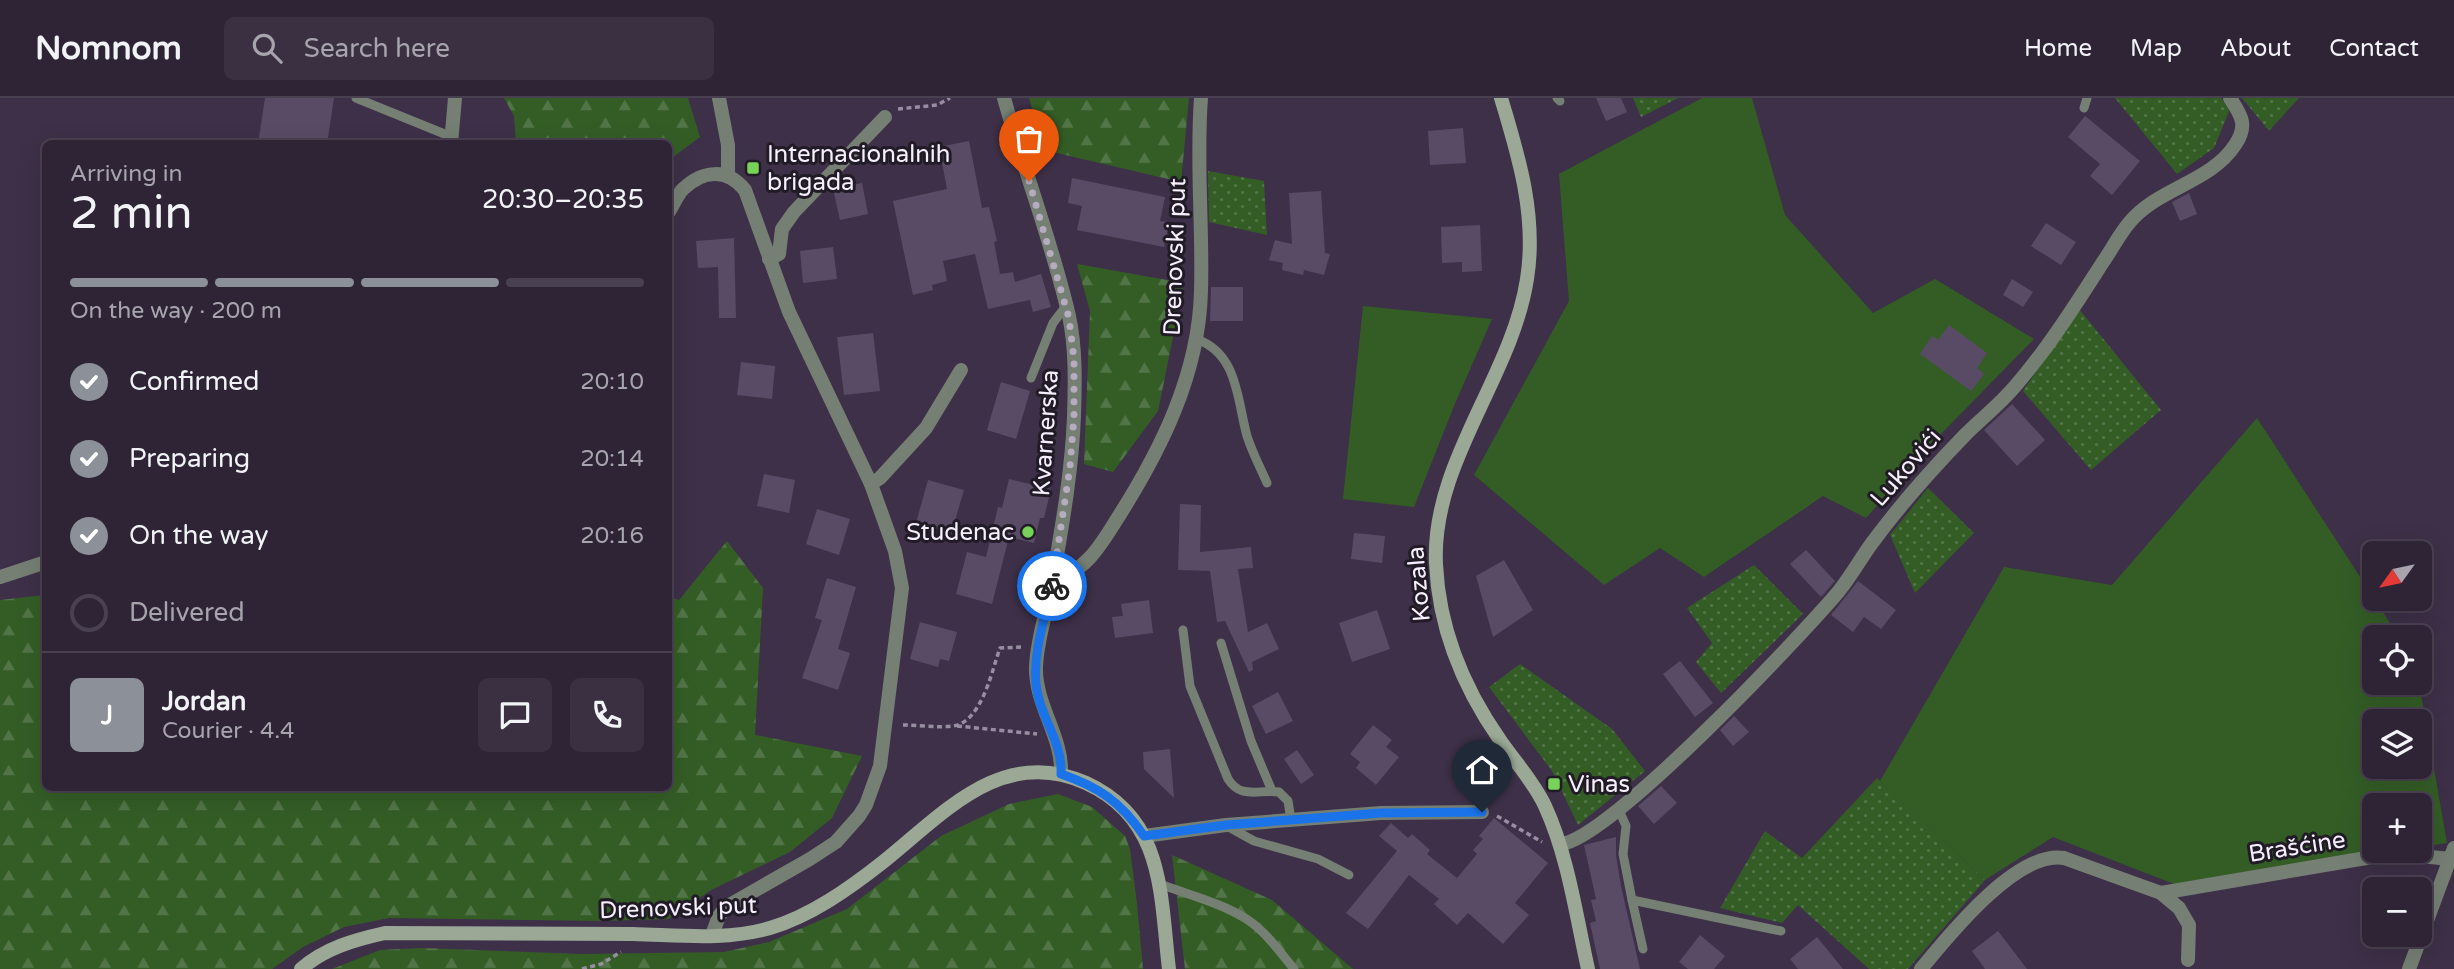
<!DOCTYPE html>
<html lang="en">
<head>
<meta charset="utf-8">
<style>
  body { margin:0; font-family:"Varela Round",sans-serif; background:#3a3042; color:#f1f3f6; height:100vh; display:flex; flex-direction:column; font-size:26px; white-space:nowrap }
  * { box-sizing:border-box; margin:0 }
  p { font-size:23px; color:#a7a4ad }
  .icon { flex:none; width:38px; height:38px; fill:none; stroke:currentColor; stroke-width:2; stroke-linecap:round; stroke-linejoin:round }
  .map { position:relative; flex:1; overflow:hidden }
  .drawer { position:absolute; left:42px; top:42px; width:630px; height:651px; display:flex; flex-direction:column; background:#2e2436; border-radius:10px; box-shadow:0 7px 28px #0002,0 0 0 2px #494151 }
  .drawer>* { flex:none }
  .needle { width:46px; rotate:237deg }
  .controls { position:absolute; left:2362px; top:443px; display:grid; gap:14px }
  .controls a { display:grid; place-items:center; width:70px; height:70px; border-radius:10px; background:#2e2436; box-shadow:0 7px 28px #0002,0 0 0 2px #494151; font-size:35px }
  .pin { position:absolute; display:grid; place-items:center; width:60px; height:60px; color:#fff; margin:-72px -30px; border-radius:50% 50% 50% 0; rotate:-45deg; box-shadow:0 0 7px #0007 }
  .pin .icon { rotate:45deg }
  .courier { position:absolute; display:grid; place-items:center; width:70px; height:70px; margin:-35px; border:5px solid #1a73e8; border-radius:50%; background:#fff; color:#222; box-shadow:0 2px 9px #0007 }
  .overview em { font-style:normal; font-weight:600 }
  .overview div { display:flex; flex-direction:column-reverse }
  .overview { display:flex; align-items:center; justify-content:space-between; height:119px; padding:0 28px }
  h1 { font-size:46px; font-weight:600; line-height:52px }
  .bar { display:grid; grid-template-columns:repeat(4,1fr); gap:10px 7px; align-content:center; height:84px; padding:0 28px }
  .bar i { height:9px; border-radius:5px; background:#494151 }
  .bar .current { background:#8c9099 }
  .bar p { grid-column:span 4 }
  .line { display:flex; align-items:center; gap:18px; padding:0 28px; border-top:2px solid #494151 }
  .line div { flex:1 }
  .round { display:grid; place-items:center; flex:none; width:74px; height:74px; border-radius:10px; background:#3a3042 }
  ol { padding:0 28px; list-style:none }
  li { display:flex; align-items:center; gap:21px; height:77px }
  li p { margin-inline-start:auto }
  li .icon { padding:7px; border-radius:50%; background:#8c9099; color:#fff; stroke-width:4 }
  li:last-child { color:#a7a4ad }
  li i { width:38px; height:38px; border:4px solid #494151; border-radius:50% }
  header { display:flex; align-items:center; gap:42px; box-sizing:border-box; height:98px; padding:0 35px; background:#2e2436; border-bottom:2px solid #494151 }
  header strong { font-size:33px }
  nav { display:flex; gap:38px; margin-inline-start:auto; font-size:24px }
  .search { width:490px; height:63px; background:#3a3042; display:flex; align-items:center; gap:18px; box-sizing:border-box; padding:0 24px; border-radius:10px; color:#a7a4ad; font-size:26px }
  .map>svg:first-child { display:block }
  .grass { fill:#345d26; fill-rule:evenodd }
  .forest { fill:url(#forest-firs) }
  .garden { fill:url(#garden-dots) }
  .building { fill:#594b65 }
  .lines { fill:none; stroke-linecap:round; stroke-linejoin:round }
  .path { stroke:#988ea2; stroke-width:3.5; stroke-dasharray:5 3.5; stroke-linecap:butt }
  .lane { stroke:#767f73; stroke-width:9 }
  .street { stroke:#767f73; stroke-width:14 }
  .secondary { stroke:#9aa895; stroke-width:14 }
  .done { stroke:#b6acbf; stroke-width:7; stroke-dasharray:0 12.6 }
  .route { stroke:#1a73e8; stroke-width:9 }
  .poi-dot { fill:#77d259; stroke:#211b26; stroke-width:2.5 }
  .labels { text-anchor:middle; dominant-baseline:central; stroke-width:6; stroke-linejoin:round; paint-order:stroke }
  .poi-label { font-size:24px; fill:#f7efff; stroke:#211b26; text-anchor:start }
  .street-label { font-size:24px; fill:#f7efff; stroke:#211b26 }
</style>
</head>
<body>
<header>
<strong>Nomnom</strong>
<div class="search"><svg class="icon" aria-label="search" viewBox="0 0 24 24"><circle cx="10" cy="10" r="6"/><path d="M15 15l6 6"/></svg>Search here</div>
<nav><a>Home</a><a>Map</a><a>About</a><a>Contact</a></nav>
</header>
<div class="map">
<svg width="2454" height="871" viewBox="0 0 2454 871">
  <defs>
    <pattern id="forest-firs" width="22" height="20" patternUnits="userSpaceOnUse" patternTransform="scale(1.75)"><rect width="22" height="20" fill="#345d26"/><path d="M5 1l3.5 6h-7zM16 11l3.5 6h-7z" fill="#527547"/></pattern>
    <pattern id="garden-dots" width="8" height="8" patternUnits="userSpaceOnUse" patternTransform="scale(1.75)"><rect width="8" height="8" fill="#345d26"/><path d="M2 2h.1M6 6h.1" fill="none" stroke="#527547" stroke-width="1.8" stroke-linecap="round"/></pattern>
  </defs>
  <rect width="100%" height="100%" fill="#3d3048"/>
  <g class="grass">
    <polygon points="1702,0 1752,0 1785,117 1873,215 1935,181 2034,241 1940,337 1866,420 1823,398 1704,479 1660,450 1604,487 1474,377 1569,203 1559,76"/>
    <polygon points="1363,208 1492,221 1454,308 1414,409 1343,401"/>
    <path d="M2257 320 2399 539H2375V584L2419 585 2447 745 2420 749V707H2375V752L2174 786 2053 739 1985 782 1880 683 2004 469 2112 487ZM2375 623H2420V668H2375Z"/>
  </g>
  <g class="forest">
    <polygon points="504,0 688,0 700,39 669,62 668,46 516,45 514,18"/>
    <polygon points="1029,0 1189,0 1181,84 1044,52"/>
    <polygon points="1077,166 1184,185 1158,313 1113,374 1084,366 1090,213"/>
    <polygon points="727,443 763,490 755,637 862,658 832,720 790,754 711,792 669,821 600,823 389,820 344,829 303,849 272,871 0,871 0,502 45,497 46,690 668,690 669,499 679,502"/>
    <polygon points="1058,696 1092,709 1125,738 1130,751 1137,806 1143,871 332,871 380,852 422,850 580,856 724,854 769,844 847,811 941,738 1009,706"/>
    <polygon points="1172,757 1272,802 1353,871 1185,871"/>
  </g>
  <g class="garden">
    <polygon points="1633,0 1678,0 1641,19"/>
    <polygon points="2115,0 2221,0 2230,11 2214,50 2177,76"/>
    <polygon points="2242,0 2299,0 2269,33"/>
    <polygon points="1208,73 1264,83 1267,137 1209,124"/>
    <polygon points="2079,211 2161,312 2091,372 2023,293"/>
    <polygon points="1928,390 1974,435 1915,495 1890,437"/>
    <polygon points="1754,467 1803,516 1721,595 1696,564 1712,545 1687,510"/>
    <polygon points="1520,566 1612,631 1645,673 1578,727 1552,673 1489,589"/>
    <polygon points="1877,680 1985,782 1908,871 1869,871 1798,807 1782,825 1720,810 1765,733 1802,760"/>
  </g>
  <g class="building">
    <polygon points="265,0 334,0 327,46 258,46"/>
    <polygon points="1596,0 1621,0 1627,14 1606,23"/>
    <polygon points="2085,18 2140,63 2112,97 2090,78 2100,66 2068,39"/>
    <polygon points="1463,30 1466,65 1430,67 1428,33"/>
    <polygon points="969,43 982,110 989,109 997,143 994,144 1000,176 1013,174 1015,184 1041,176 1051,209 1033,214 1030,202 988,211 975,156 943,163 947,183 932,187 933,192 913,197 893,103 947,91 939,49"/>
    <polygon points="1072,80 1165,99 1160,123 1169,124 1164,149 1077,132 1082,108 1068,105"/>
    <polygon points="862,85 868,116 840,122 833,91"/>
    <polygon points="1321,93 1325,155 1330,156 1324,177 1304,172 1303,177 1282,172 1283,165 1269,162 1275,142 1292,146 1289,95"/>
    <polygon points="2189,95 2197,116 2180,123 2172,104"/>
    <polygon points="2046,125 2076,144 2061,167 2031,148"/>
    <polygon points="1480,127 1482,173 1462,174 1462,164 1442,165 1441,129"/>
    <polygon points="734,140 736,220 719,220 718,169 698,170 696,143"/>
    <polygon points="833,149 837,181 803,185 800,153"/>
    <polygon points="2012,181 2033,194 2023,209 2003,197"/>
    <polygon points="1211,189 1243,189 1243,223 1210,223"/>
    <polygon points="1949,227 1987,255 1977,270 1984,276 1971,293 1920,256 1932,238 1938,242"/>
    <polygon points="873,235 880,293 844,297 837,239"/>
    <polygon points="741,264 775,268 772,301 737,297"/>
    <polygon points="1001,284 1030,293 1016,341 987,332"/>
    <polygon points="2012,306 2045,342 2017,368 1984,332"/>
    <polygon points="764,376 795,382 789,415 757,408"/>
    <polygon points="1009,381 1051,391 1044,420 1040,420 1034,445 1009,439 992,506 956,496 967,454 986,459 998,409 1002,410"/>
    <polygon points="928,382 964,392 951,436 916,425"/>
    <polygon points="1180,406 1201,407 1200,454 1251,449 1253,470 1238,471 1248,534 1267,525 1279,551 1252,564 1253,572 1249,574 1225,523 1217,524 1210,473 1178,472"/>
    <polygon points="817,411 850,421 839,457 806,446"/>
    <polygon points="1354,435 1385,438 1382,465 1351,461"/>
    <polygon points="1806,452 1835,483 1821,499 1790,466"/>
    <polygon points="1504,462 1533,512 1493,539 1476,478"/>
    <polygon points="827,480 856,489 838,551 850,555 838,592 802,580 822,522 815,520"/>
    <polygon points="1858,483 1896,512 1881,531 1864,519 1853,534 1831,517"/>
    <polygon points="1149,502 1153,535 1115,540 1112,519 1123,518 1121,506"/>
    <polygon points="1377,512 1390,551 1352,564 1339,525"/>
    <polygon points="920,524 957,534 949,563 940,561 938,569 910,561"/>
    <polygon points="1680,563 1713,605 1695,619 1663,576"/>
    <polygon points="1278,594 1293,623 1266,636 1252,608"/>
    <polygon points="1734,618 1749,634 1733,648 1720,632"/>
    <polygon points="1373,627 1392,642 1386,649 1399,659 1376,687 1356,670 1360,664 1350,656"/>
    <polygon points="1170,651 1174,700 1144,671 1143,654"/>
    <polygon points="1297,652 1314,677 1301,686 1284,661"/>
    <polygon points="1661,688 1677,705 1654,726 1638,708"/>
    <polygon points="1494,720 1548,765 1515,805 1529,817 1503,846 1468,815 1457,827 1434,806 1439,801 1409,777 1368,831 1346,815 1397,753 1379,738 1391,725 1408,740 1412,736 1430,752 1427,756 1457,780 1477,756 1473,752 1483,741 1479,738"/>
    <polygon points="1616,739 1616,757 1621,788 1640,871 1600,871 1590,825 1596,823 1591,802 1596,801 1584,747"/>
    <polygon points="1998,833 2027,871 1985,871 1972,853"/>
    <polygon points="1700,837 1725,858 1714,871 1688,871 1679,864"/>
    <polygon points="1817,839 1843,871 1798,871 1790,861"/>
  </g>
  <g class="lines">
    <g class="path">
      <polyline points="898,11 937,7 950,0"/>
      <path d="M903 627C919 627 938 630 953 628 982 624 992 572 1000 550L1021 549"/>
      <polyline points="957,628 1037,636"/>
      <polyline points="1497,718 1542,744"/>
      <polyline points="582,871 601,866 621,854"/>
    </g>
    <g class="lane">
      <polyline points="356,0 452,39"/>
      <polyline points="1557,0 1560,3"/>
      <polyline points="2084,10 2087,0"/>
      <path d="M1196 241C1238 255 1237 302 1247 338 1252 354 1260 369 1267 385"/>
      <polyline points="1031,280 1053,225 1066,208"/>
      <path d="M1183 532 1190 588 1228 681C1241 702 1259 691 1279 694L1288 703 1291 722"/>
      <polyline points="1221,545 1251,643 1272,693"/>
      <polyline points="1619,712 1626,728 1623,756 1632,802 1781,833"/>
      <polyline points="1227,728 1254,743 1318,761 1349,777"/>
      <path d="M1160 786C1189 797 1222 805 1248 822 1266 834 1280 854 1294 871"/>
      <polyline points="1632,802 1643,851"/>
    </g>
    <g class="street">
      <polyline points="719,0 728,47 728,77"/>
      <path d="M1004 0C1024 73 1052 144 1069 218 1076 250 1075 286 1074 318 1072 373 1062 428 1053 481 1048 511 1037 539 1036 569 1035 607 1063 639 1061 676"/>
      <polyline points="451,46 455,0"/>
      <path d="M668 115C673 108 677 97 683 91 703 72 727 70 745 92L789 214 871 386 895 453 902 490 880 668 866 707 859 718 836 744 810 761 726 809 719 818 712 837"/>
      <polyline points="769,161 779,156 782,131 794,114 885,19"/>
      <polyline points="871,386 880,380 926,330 961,272"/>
      <polyline points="0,479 46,464"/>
      <path d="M1053 480C1084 477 1102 445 1117 421 1161 352 1199 276 1201 193 1203 129 1196 64 1201 0"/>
      <polyline points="1144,738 1226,727 1381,715 1482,714"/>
      <path d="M1560 746C1606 745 1802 537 1839 493 1851 478 1861 460 1872 445 1900 407 1932 371 1965 337 1979 323 1994 311 2007 297 2019 285 2030 270 2041 256 2063 227 2083 195 2103 164 2112 151 2119 137 2129 125 2157 90 2210 85 2235 47 2248 28 2242 18 2230 0"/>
      <polyline points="2161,795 2384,757 2421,758 2450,761"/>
      <path d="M1921 871C1949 837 2017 752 2064 760L2161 795 2179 810 2189 827 2188 862"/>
      <polyline points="2409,871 2454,750"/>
    </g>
    <g class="secondary">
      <path d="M1501 0C1519 59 1537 119 1527 181 1512 279 1431 365 1436 466 1439 532 1463 589 1500 642 1515 664 1534 684 1545 708 1568 758 1576 817 1588 871"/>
      <path d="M301 871C325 850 354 842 385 835 468 835 550 836 633 836 678 837 726 843 770 830 811 818 850 790 883 764 943 716 1002 647 1086 685 1165 721 1160 797 1169 871"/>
    </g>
  </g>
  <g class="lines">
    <polyline class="done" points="1029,83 1069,220 1074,261 1074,318 1070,369 1052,488"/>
    <path class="route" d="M1052 488C1045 520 1033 553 1036 586 1039 618 1063 644 1061 676 1099 689 1121 704 1144 738L1226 727 1381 715 1482 714"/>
  </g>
  <g class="poi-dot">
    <rect x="746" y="63" width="14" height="14" rx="3.5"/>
    <circle cx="1028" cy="434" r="7"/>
    <rect x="1547" y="679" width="14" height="14" rx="3.5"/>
  </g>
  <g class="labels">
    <g class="poi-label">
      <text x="767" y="56">Internacionalnih<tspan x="767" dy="28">brigada</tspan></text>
      <text x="1014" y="434" text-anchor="end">Studenac</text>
      <text x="1568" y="686">Vinas</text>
    </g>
    <g class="street-label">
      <text transform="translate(1175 159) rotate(-88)">Drenovski put</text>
      <text transform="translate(1046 335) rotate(-86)">Kvarnerska</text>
      <text transform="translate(1906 370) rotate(-49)">Lukovići</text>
      <text transform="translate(1419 486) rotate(-95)">Kozala</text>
      <text transform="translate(2297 749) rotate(-9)">Brašćine</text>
      <text transform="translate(678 810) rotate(-2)">Drenovski put</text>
    </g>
  </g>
</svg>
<div class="controls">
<a><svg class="needle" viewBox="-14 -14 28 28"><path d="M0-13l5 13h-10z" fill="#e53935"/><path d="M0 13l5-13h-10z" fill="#a7a4ad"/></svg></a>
<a><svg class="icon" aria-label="locate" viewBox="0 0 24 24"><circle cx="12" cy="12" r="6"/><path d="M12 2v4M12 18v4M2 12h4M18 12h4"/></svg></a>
<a><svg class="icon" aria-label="layers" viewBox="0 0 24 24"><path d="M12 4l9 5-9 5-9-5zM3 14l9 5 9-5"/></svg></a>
<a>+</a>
<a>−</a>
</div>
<div class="pin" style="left:1029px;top:83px;background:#ea580c"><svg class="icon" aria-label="bag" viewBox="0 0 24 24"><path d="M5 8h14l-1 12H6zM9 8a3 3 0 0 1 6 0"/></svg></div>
<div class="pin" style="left:1482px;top:714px;background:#1f2937"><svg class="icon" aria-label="home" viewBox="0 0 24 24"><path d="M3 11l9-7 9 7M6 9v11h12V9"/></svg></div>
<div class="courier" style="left:1052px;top:488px"><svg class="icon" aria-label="bike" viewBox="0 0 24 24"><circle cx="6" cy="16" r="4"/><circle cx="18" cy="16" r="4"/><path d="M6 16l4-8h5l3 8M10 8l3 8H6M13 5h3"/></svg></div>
<section class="drawer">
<div class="overview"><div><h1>2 min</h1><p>Arriving in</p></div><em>20:30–20:35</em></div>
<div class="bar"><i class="current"></i><i class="current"></i><i class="current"></i><i></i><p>On the way · 200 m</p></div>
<ol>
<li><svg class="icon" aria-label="check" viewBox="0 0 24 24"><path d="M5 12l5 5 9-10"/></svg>Confirmed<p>20:10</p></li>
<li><svg class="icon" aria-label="check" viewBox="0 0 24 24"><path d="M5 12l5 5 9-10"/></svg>Preparing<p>20:14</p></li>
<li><svg class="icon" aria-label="check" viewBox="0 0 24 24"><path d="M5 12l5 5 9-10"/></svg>On the way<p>20:16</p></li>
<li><i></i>Delivered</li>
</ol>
<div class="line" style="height:126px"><b class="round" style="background:#8c9099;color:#fff">J</b><div><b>Jordan</b><p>Courier · 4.4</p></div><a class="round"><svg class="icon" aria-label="chat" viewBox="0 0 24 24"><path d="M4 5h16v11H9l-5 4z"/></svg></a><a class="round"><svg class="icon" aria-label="phone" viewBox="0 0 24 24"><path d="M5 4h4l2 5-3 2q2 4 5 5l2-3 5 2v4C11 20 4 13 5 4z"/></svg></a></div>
</section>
</div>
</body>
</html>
